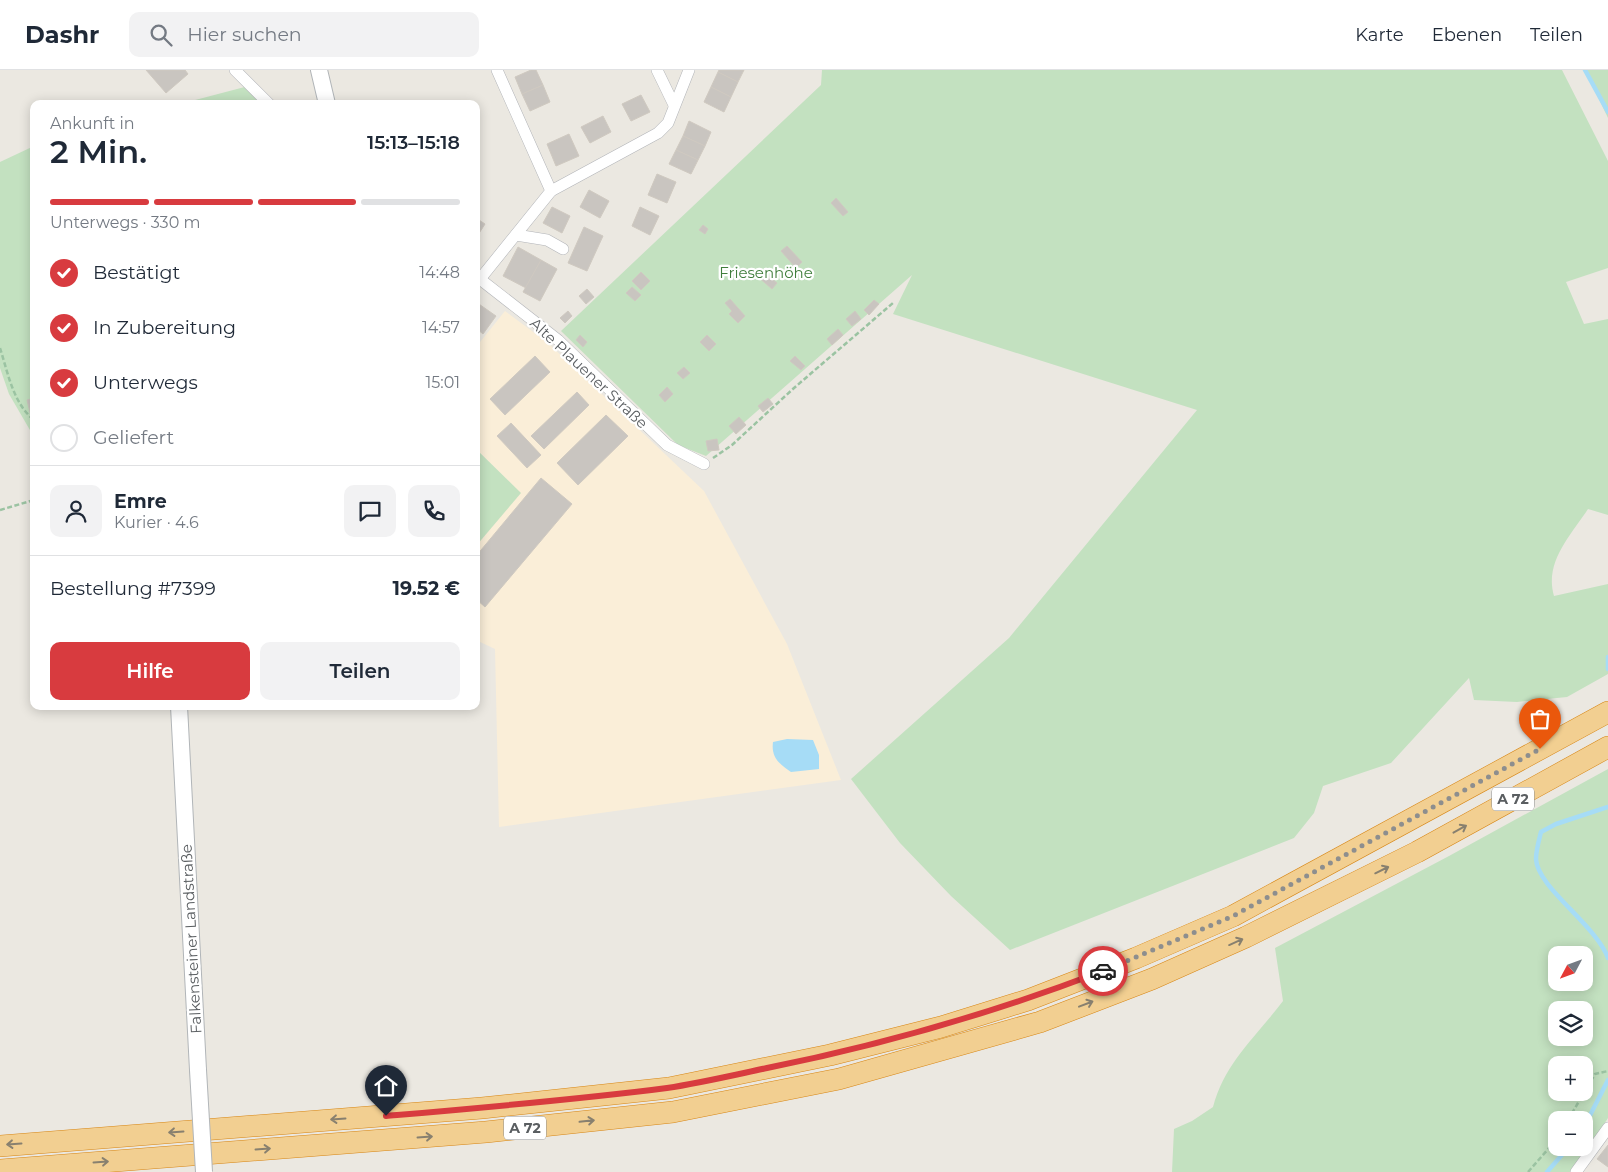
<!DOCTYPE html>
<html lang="de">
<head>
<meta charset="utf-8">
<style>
  body { margin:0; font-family:Montserrat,sans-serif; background:#f2f2f3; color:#1f2937; height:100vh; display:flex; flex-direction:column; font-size:19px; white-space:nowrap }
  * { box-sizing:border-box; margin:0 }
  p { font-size:16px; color:#747a83 }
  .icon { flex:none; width:28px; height:28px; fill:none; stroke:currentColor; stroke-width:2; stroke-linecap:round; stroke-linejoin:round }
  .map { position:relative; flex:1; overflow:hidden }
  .panel { position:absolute; left:30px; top:30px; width:450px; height:610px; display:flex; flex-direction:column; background:#fff; border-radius:10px; box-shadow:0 2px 12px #0003 }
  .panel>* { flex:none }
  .needle { width:32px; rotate:229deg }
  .controls { position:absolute; left:1548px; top:876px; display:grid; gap:10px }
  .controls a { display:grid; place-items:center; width:45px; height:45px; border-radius:10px; background:#fff; box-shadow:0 2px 12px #0003; font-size:25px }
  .pin { position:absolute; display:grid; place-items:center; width:42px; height:42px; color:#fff; margin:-51px -21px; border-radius:50% 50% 50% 0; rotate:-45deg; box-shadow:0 0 5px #0007 }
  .pin .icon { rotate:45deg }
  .courier { position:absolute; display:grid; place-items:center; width:50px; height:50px; margin:-25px; border:4px solid #d83b3f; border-radius:50%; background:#fff; color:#222; box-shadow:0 1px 6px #0007 }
  .overview em { font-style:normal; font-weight:600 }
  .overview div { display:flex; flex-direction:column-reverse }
  .overview { display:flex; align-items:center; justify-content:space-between; height:85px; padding:0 20px }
  h1 { font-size:32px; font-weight:600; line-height:38px }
  .bar { display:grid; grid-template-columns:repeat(4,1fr); gap:8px 5px; align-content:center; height:60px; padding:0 20px }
  .bar i { height:6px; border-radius:4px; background:#e0e1e3 }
  .bar .on { background:#d83b3f }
  .bar p { grid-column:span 4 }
  .line { display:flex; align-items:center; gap:12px; padding:0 20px; border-top:1px solid #e0e1e3 }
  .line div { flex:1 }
  .round { display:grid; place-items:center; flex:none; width:52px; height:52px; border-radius:10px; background:#f2f2f3 }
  ol { padding:0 20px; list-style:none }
  li { display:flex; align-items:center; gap:15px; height:55px }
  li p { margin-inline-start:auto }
  li .icon { padding:5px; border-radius:50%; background:#d83b3f; color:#fff; stroke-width:4 }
  li:last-child { color:#747a83 }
  li i { width:28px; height:28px; border:2px solid #e0e1e3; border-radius:50% }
  .button { display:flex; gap:10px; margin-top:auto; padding:10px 20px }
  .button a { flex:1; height:58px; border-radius:10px; background:#d83b3f; color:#fff; font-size:20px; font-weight:600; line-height:58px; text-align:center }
  .button a+a { background:#f2f2f3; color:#1f2937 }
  header { display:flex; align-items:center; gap:30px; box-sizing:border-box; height:70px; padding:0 25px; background:#fff; border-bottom:1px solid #e0e1e3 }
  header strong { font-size:24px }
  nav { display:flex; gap:28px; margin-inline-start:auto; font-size:18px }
  .search { width:350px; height:45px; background:#f2f2f3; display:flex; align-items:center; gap:12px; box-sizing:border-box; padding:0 18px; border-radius:10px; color:#747a83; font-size:19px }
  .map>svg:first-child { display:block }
  .commercial { fill:#faeed8 }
  .green { fill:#c3e1c0; fill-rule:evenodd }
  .water { fill:#a6dcf6 }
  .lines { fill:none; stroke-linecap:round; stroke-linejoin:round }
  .stream { stroke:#a6dcf6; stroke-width:4.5 }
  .building { fill:#c9c5c0; stroke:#cfc9c0 }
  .minor-casing { stroke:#b2b4b8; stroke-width:12 }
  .secondary-casing { stroke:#b1b5b8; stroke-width:18 }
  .motorway-casing { stroke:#d78615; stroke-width:22 }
  .path { stroke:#9bc3a2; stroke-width:2.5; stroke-dasharray:5 2.5; stroke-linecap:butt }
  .minor { stroke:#fff; stroke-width:11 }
  .secondary { stroke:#fff; stroke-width:16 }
  .motorway { stroke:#f2cf91; stroke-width:21 }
  .secondary-bridge-casing { stroke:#b1b5b8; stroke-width:18; stroke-linecap:butt }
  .secondary-bridge { stroke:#fff; stroke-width:16 }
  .oneway { stroke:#88806f }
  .done { stroke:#8d8e8e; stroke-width:5; stroke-dasharray:0 9 }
  .route { stroke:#d83b3f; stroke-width:6 }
  .labels { text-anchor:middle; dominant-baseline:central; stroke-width:4.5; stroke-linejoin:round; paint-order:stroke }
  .shield { fill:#fff; stroke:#8c8e90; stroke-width:1 }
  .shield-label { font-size:14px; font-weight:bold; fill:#5a5e61 }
  .park-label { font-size:15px; fill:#407e3c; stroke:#fff }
  .street-label { font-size:15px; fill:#5a5e61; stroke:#fff }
</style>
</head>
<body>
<header>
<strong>Dashr</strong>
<div class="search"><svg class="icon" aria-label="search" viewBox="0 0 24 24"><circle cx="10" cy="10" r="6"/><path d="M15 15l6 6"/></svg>Hier suchen</div>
<nav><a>Karte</a><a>Ebenen</a><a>Teilen</a></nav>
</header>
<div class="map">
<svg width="1608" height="1102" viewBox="0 0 1608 1102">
  <rect width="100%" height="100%" fill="#ebe8e1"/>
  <polygon class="commercial" points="505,241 548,273 704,421 787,574 841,710 499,757 495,579 476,570 476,476 520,423 476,379 476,277"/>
  <g class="green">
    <path d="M822 0H1562L1608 91V198L1566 212 1584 254 1608 249V445L1588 439C1571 465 1544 492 1554 526L1608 514V604L1567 627 1517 632 1474 630 1469 608 1391 693 1323 716 1314 743 1294 768 1010 880 951 826 900 773 851 709 1009 568 1197 340 893 244 912 205 706 386 678 375 561 261 821 15Z"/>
    <polygon points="1585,0 1608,0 1608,48"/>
    <polygon points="256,14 276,34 180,34"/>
    <polygon points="34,76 34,367 9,324 0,298 0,92"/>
    <polygon points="476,379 521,423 476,476"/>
    <path d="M1608 699V1048L1582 1088 1570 1102H1172L1174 1059 1192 1051 1213 1037C1225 992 1256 967 1283 931L1275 878 1449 786ZM1556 885H1584V912H1556ZM1556 940H1584V968H1556ZM1556 995H1584V1022H1556ZM1556 1050H1584V1078H1556Z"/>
  </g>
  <path class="water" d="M787 669 813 670 819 685V699L791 702C779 694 771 687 773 672Z"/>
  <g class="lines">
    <g class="stream">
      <polyline points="1585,0 1608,42"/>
      <polyline points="1608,587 1608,599"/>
      <path d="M1608 737 1556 754 1541 762C1539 770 1536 780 1536 789 1537 817 1596 855 1608 888"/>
      <polyline points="1584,1057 1608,1010"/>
      <polyline points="1547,1102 1568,1078"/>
    </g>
  </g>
  <g class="building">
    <polygon points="146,0 185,0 188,4 166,23"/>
    <polygon points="531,0 536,0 543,15 522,24 515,7"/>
    <polygon points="719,0 744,0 738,12 718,2"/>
    <polygon points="718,2 738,12 731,27 711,17"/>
    <polygon points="543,15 550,32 530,41 522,24"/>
    <polygon points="711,17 731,27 724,42 704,32"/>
    <polygon points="641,25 650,42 631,51 622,34"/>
    <polygon points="603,46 611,62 590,73 581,57"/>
    <polygon points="689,51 711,62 705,76 683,66"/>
    <polygon points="569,64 579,86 556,96 547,74"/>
    <polygon points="683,66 705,76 698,90 676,80"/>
    <polygon points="676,80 698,90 691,104 669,94"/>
    <polygon points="657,104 676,112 667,133 648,125"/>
    <polygon points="589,120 609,131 600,148 580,137"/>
    <polygon points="836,128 848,142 843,146 831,133"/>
    <polygon points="552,137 570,146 562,163 543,153"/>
    <polygon points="640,137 659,146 650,165 632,156"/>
    <polygon points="476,148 485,154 476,168"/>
    <polygon points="703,155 708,159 705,164 699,160"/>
    <polygon points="584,157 603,166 587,201 568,193"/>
    <polygon points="787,176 802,192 796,198 781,181"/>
    <polygon points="518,177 541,190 526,218 503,206"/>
    <polygon points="541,190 557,199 540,231 523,222"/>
    <polygon points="761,200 777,213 772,219 757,206"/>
    <polygon points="641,202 650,211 641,220 632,211"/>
    <polygon points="632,217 641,225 635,231 626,223"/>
    <polygon points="587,219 594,227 586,234 579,226"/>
    <polygon points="730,229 745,246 738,253 729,244 732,241 725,233"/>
    <polygon points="874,230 879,234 869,245 864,240"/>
    <polygon points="476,232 496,246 483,264 476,258"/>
    <polygon points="568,241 572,246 565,253 560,248"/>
    <polygon points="855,241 861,249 852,256 846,249"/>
    <polygon points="838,259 843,265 832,275 827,269"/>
    <polygon points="580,265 587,272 583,277 576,270"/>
    <polygon points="707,265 716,274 709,281 700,272"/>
    <polygon points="535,286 550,302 505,345 490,329"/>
    <polygon points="795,286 805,296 801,300 790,291"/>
    <polygon points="684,297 690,303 683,309 677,303"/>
    <polygon points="667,317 673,324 665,332 659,325"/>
    <polygon points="577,322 589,335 544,379 531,366"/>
    <polygon points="34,328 34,346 31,346 27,330"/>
    <polygon points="768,328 773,334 763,342 758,336"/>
    <polygon points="606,345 628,366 578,415 557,393"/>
    <polygon points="739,347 746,355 736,364 729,356"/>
    <polygon points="511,353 541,385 527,398 497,366"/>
    <polygon points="717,369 719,380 708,381 706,371"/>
    <polygon points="541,408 572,434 485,537 476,529 476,486"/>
    <polygon points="1608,1075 1608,1097 1597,1089"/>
  </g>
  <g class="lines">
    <defs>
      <g id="minor">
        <polyline points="235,0 269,34"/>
        <polyline points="657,0 674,35"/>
        <polyline points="551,121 658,63 668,53 689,0"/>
        <polyline points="516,165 547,170 563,179"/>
        <polyline points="476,206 558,270 667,375 704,394"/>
        <polyline points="480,209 551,121 497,0"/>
        <polyline points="1576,1102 1608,1058"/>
      </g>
      <g id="secondary">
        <polyline points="319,0 327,34"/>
        <polyline points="179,636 198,1000"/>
      </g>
      <g id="motorway">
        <polyline points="0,1076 482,1038 669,1018 830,985 941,957 1028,930 1136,888 1233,846 1608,642"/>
        <polyline points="0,1100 486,1062 673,1042 839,1009 1040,952 1152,909 1246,867 1417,782 1608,677"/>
      </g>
    </defs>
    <use href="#minor" class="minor-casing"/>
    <use href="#secondary" class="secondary-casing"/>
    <use href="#motorway" class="motorway-casing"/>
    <g class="path">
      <path d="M0 278C8 303 13 333 34 350"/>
      <polyline points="713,388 732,375 794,318 893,233"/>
      <polyline points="0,440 34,430"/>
      <polyline points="1568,1050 1595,1004 1608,1001"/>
      <polyline points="1528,1102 1556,1070"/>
    </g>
    <use href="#minor" class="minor"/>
    <use href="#secondary" class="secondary"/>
    <use href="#motorway" class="motorway"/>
    <defs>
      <polyline id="secondary-bridge" points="198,1000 204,1102"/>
    </defs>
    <use href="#secondary-bridge" class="secondary-bridge-casing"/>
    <use href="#secondary-bridge" class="secondary-bridge"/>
  </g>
  <defs><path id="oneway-shaft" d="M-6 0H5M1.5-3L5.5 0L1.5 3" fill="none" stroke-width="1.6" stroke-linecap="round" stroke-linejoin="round" transform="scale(1.25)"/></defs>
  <g class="oneway">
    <use href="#oneway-shaft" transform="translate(1460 759) rotate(-29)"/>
    <use href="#oneway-shaft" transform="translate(1382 800) rotate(-26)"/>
    <use href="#oneway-shaft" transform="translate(1236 872) rotate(-24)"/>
    <use href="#oneway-shaft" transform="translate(1086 934) rotate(-21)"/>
    <use href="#oneway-shaft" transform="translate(338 1049) rotate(176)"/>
    <use href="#oneway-shaft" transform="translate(587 1051) rotate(-6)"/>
    <use href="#oneway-shaft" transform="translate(176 1062) rotate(176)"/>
    <use href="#oneway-shaft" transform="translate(425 1067) rotate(-4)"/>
    <use href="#oneway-shaft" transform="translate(14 1074) rotate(176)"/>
    <use href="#oneway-shaft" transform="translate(263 1079) rotate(-4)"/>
    <use href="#oneway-shaft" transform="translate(101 1092) rotate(-4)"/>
  </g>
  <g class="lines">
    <polyline class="done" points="1103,901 1233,846 1540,679"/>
    <path class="route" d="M386 1046C479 1038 574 1030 667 1018 700 1013 734 1005 767 998 882 975 993 943 1103 901"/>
  </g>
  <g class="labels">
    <g class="shield">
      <rect x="1492" y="717.5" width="42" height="23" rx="4"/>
      <rect x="504" y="1046.5" width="42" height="23" rx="4"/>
    </g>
    <g class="shield-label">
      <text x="1513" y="729">A 72</text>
      <text x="525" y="1058">A 72</text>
    </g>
    <g class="park-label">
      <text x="766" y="202">Friesenhöhe</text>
    </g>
    <g class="street-label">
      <text transform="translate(589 303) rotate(43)">Alte Plauener Straße</text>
      <text transform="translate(191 869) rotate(-93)">Falkensteiner Landstraße</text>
    </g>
  </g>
</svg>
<div class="controls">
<a><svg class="needle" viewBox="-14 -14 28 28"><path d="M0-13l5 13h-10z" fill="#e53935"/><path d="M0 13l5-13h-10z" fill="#747a83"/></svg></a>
<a><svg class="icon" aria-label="layers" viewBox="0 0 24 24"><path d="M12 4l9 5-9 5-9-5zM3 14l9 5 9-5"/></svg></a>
<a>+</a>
<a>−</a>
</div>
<div class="pin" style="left:1540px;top:679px;background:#ea580c"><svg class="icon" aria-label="bag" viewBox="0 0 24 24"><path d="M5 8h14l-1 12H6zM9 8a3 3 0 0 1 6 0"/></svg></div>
<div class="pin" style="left:386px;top:1046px;background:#1f2937"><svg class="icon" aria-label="home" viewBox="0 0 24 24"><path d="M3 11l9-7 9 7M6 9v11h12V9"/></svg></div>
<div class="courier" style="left:1103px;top:901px"><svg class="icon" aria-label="car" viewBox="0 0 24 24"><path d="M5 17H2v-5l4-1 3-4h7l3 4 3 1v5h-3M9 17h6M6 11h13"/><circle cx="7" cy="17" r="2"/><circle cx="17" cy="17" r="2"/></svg></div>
<section class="panel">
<div class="overview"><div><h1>2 Min.</h1><p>Ankunft in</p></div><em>15:13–15:18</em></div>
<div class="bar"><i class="on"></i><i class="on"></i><i class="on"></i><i></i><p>Unterwegs · 330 m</p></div>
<ol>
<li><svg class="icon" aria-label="check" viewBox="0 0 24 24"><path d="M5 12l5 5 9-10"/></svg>Bestätigt<p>14:48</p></li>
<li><svg class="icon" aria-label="check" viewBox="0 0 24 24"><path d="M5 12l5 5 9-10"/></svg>In Zubereitung<p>14:57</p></li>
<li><svg class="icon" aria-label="check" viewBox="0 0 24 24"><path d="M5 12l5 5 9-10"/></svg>Unterwegs<p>15:01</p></li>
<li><i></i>Geliefert</li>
</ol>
<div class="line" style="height:90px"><a class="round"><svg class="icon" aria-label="person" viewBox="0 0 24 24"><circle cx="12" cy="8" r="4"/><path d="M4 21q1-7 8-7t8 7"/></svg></a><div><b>Emre</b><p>Kurier · 4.6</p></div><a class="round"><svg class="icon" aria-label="chat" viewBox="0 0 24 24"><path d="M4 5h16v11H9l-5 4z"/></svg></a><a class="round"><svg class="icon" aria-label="phone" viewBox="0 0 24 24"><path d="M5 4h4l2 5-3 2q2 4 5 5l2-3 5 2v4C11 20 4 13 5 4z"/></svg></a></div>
<div class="line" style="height:65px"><div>Bestellung #7399</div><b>19.52 €</b></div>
<div class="button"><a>Hilfe</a><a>Teilen</a></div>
</section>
</div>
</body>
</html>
